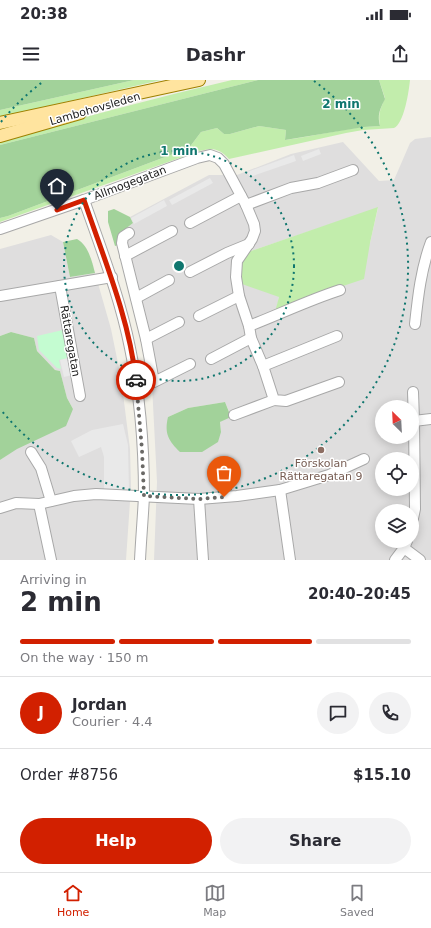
<!DOCTYPE html>
<html lang="en">
<head>
<meta charset="utf-8">
<style>
  body { margin:0; font-family:"DejaVu Sans",sans-serif; background:#f2f2f3; color:#2b2b33; height:100vh; display:flex; flex-direction:column; font-size:15px; white-space:nowrap }
  * { box-sizing:border-box; margin:0 }
  p { font-size:13px; color:#7c7c81 }
  .icon { flex:none; width:22px; height:22px; fill:none; stroke:currentColor; stroke-width:2; stroke-linecap:round; stroke-linejoin:round }
  .map { position:relative; height:480px; overflow:hidden }
  .details { display:flex; flex-direction:column; background:#fff; flex:1 }
  .details>* { flex:none }
  .needle { width:26px; rotate:336deg }
  .fabs { position:absolute; left:375px; top:320px; display:grid; gap:8px }
  .fabs a { display:grid; place-items:center; width:44px; height:44px; border-radius:50%; background:#fff; box-shadow:0 2px 10px #0003; font-size:20px }
  .pin { position:absolute; display:grid; place-items:center; width:34px; height:34px; color:#fff; margin:-41px -17px; border-radius:50% 50% 50% 0; rotate:-45deg; box-shadow:0 0 4px #0007 }
  .pin .icon { rotate:45deg }
  .courier { position:absolute; display:grid; place-items:center; width:40px; height:40px; margin:-20px; border:3px solid #d22000; border-radius:50%; background:#fff; color:#222; box-shadow:0 1px 5px #0007 }
  .headline em { font-style:normal; font-weight:700 }
  .headline div { display:flex; flex-direction:column-reverse }
  .headline { display:flex; align-items:center; justify-content:space-between; height:68px; padding:0 20px }
  h1 { font-size:26px; font-weight:700; line-height:30px }
  .bar { display:grid; grid-template-columns:repeat(4,1fr); gap:6px 4px; align-content:center; height:48px; padding:0 20px }
  .bar i { height:5px; border-radius:3px; background:#e1e1e2 }
  .bar .on { background:#d22000 }
  .bar p { grid-column:span 4 }
  .line { display:flex; align-items:center; gap:10px; padding:0 20px; border-top:1px solid #e1e1e2 }
  .line div { flex:1 }
  .round { display:grid; place-items:center; flex:none; width:42px; height:42px; border-radius:21px; background:#f2f2f3 }
  .button { display:flex; gap:8px; margin-top:auto; padding:8px 20px }
  .button a { flex:1; height:46px; border-radius:24px; background:#d22000; color:#fff; font-size:16px; font-weight:700; line-height:46px; text-align:center }
  .button a+a { background:#f2f2f3; color:#2b2b33 }
  .status { display:flex; justify-content:space-between; align-items:center; height:28px; padding:0 20px; background:#fff; direction:ltr }
  .status svg { height:11px; fill:currentColor }
  header { display:flex; justify-content:space-between; align-items:center; height:52px; padding:0 20px; background:#fff; font-size:18px; font-weight:700 }
  .tabs { display:flex; justify-content:space-around; align-items:center; height:56px; border-top:1px solid #e1e1e2; background:#fff; font-size:11px; color:#7c7c81 }
  .tabs a { display:grid; justify-items:center; gap:2px }
  .tabs .on { color:#d22000 }
  .map>svg:first-child { display:block }
  .residential { fill:#dfdede; fill-rule:evenodd }
  .grass { fill:#c2edac }
  .forest { fill:#a2d29a }
  .park { fill:#c4fcd1 }
  .parking { fill:#e9e9e9 }
  .lines { fill:none; stroke-linecap:round; stroke-linejoin:round }
  .minor-casing { stroke:#a8a8a8; stroke-width:12 }
  .major-casing { stroke:#9e8100; stroke-width:14 }
  .minor { stroke:#fff; stroke-width:10 }
  .major { stroke:#ffe49f; stroke-width:12 }
  .done { stroke:#6a6966; stroke-width:4; stroke-dasharray:0 7.2 }
  .route { stroke:#d22000; stroke-width:5 }
  .ring { fill:none; stroke:#0f766e; stroke-width:2; stroke-dasharray:2 4 }
  .education-dot { fill:#8d6e63; stroke:#fff; stroke-width:1.5 }
  .labels { text-anchor:middle; dominant-baseline:central; stroke-width:3; stroke-linejoin:round; paint-order:stroke }
  .street-label { font-size:11px; fill:#212121; stroke:#fff }
  .education-label { font-size:11px; fill:#785e54; stroke:#fff }
  .centre { fill:#0f766e; stroke:#fff; stroke-width:2 }
  .ring-label { font-size:12px; text-anchor:middle; font-weight:bold; fill:#0f766e; stroke:#fff; stroke-width:3; stroke-linejoin:round; paint-order:stroke }
</style>
</head>
<body>
<div class="status"><b>20:38</b><svg viewBox="0 0 49 12"><path d="M0 12V9h3v3zM5 12V6h3v6zM10 12V3h3v9zM15 12V0h3v12zM26 1h20v11H26zM47 4h2v5h-2z"/></svg></div>
<header><svg class="icon" aria-label="menu" viewBox="0 0 24 24"><path d="M4 6h16M4 12h16M4 18h16"/></svg>Dashr<svg class="icon" aria-label="share" viewBox="0 0 24 24"><path d="M12 15V3M7 8l5-5 5 5M5 13v7h14v-7"/></svg></header>
<div class="map">
<svg width="431" height="480" viewBox="0 0 431 480">
  <rect width="100%" height="100%" fill="#f2f0e7"/>
  <g class="residential">
    <path d="M431 57V480H154L157 402 152 305 117 158 124 150 133 143 130 137 209 95H237L291 74 343 62 379 101 394 100 410 63 415 59ZM378 128 370 163 276 232 279 217 248 172ZM225 322 231 336 220 342 221 352 168 337 188 328ZM382 327H412V357H382ZM382 379H412V409H382ZM382 431H412V461H382Z"/>
    <polygon points="51,155 63,162 70,197 95,193 111,249 121,298 130,369 131,407 126,480 0,480 0,380 73,329 67,318 60,291 55,290 37,271 34,258 11,252 0,256 0,169"/>
  </g>
  <g class="grass">
    <polygon points="134,0 161,0 0,37 0,30"/>
    <path d="M232 0H258L0 65V61C77 39 154 18 232 0Z"/>
    <path d="M379 0H410C409 11 404 44 394 48L363 50 346 53 229 79C219 68 213 68 199 71L0 142V138L8 136 189 68 201 52 217 48 224 54H230L259 46 286 50 285 60C317 56 348 47 380 46 378 34 380 30 385 18Z"/>
    <polygon points="378,127 370,163 364,199 310,217 275,232 279,217 242,204 240,185 248,172"/>
  </g>
  <g class="forest">
    <polygon points="0,0 134,0 0,30"/>
    <path d="M258 0H379L385 19C380 29 377 35 380 46L364 47 285 60 286 50 259 46 230 54H224L217 48 201 52 189 68 8 136 0 138V65Z"/>
    <polygon points="114,129 130,137 133,143 124,150 117,157 118,165 115,166 108,142 108,131"/>
    <path d="M77 159C88 165 92 181 95 193L70 197 63 162Z"/>
    <polygon points="11,252 34,258 37,271 55,290 60,291 67,318 73,329 66,346 17,369 0,380 0,256"/>
    <path d="M225 322 231 337 220 342 221 352 218 362 202 372H180C169 361 164 354 168 337L188 328Z"/>
  </g>
  <polygon class="park" points="63,250 69,278 59,280 61,289 57,288 39,270 37,256"/>
  <g class="parking">
    <polygon points="319,69 321,74 303,81 301,76"/>
    <polygon points="294,75 296,81 250,97 247,92"/>
    <polygon points="210,98 213,103 172,125 169,120"/>
    <polygon points="164,120 167,126 134,144 131,138"/>
    <polygon points="68,278 72,295 64,297 60,280"/>
    <polygon points="123,344 128,365 129,411 104,410 104,377 101,367 79,377 71,361 92,350"/>
  </g>
  <g class="lines">
    <defs>
      <g id="minor">
        <path d="M84 120C101 169 120 217 130 268 140 315 144 369 144 416 143 437 141 459 140 480"/>
        <polyline points="246,125 291,108 318,103 353,90"/>
        <polyline points="190,143 241,116"/>
        <polyline points="0,149 84,120 197,78 210,75 218,78 224,84 246,125 254,144 255,151 252,159 237,181 236,197 239,216 249,246 251,258 263,286 274,320 286,321 339,302"/>
        <polyline points="129,153 123,157 122,163 146,259 154,302 190,284"/>
        <polyline points="125,176 172,151"/>
        <polyline points="190,192 227,173 249,164"/>
        <polyline points="60,206 80,316"/>
        <polyline points="0,216 112,197"/>
        <polyline points="136,218 169,200"/>
        <polyline points="199,236 239,216"/>
        <path d="M415 244C418 216 421 189 431 162"/>
        <path d="M249 246C280 234 309 220 340 210"/>
        <polyline points="146,259 179,242"/>
        <polyline points="211,279 251,258"/>
        <polyline points="263,286 337,256"/>
        <polyline points="413,312 414,341"/>
        <polyline points="234,335 274,320"/>
        <polyline points="31,372 41,388 51,421"/>
        <polyline points="280,410 290,480"/>
        <polyline points="199,419 203,480"/>
        <polyline points="39,424 51,480"/>
        <polyline points="0,428 16,423 39,424 74,416 96,414 199,419 237,416 280,410 329,395 364,379"/>
        <polyline points="412,443 415,429 414,341 431,339"/>
        <polyline points="407,461 404,468 420,480"/>
        <polyline points="395,480 404,468"/>
      </g>
      <g id="major">
        <polyline points="0,43 199,0"/>
        <polyline points="0,56 80,33"/>
      </g>
    </defs>
    <use href="#minor" class="minor-casing"/>
    <use href="#major" class="major-casing"/>
    <use href="#minor" class="minor"/>
    <use href="#major" class="major"/>
  </g>
  <g class="lines">
    <polyline class="done" points="136,300 142,370 144,416 199,419 224,417"/>
    <path class="route" d="M57 130 84 120C104 179 129 238 136 300"/>
  </g>
  <g class="ring">
    <circle cx="179" cy="186" r="115"/>
    <path d="M1 42A229 229 0 0 1 44 1M314 1A229 229 0 1 1 1 330"/>
  </g>
  <circle class="education-dot" cx="321" cy="370" r="4"/>
  <g class="labels">
    <g class="street-label">
      <text transform="translate(95 29) rotate(-16)">Lambohovsleden</text>
      <text transform="translate(130 103) rotate(-21)">Allmogegatan</text>
      <text transform="translate(70 261) rotate(80)">Rättaregatan</text>
    </g>
    <g class="education-label">
      <text x="321" y="383">Förskolan<tspan x="321" dy="13">Rättaregatan 9</tspan></text>
    </g>
  </g>
  <circle cx="179" cy="186" r="6" class="centre"/>
  <g class="ring-label">
    <text x="341" y="28">2 min</text>
    <text x="179" y="75">1 min</text>
  </g>
</svg>
<div class="fabs">
<a><svg class="needle" viewBox="-14 -14 28 28"><path d="M0-13l5 13h-10z" fill="#e53935"/><path d="M0 13l5-13h-10z" fill="#7c7c81"/></svg></a>
<a><svg class="icon" aria-label="locate" viewBox="0 0 24 24"><circle cx="12" cy="12" r="6"/><path d="M12 2v4M12 18v4M2 12h4M18 12h4"/></svg></a>
<a><svg class="icon" aria-label="layers" viewBox="0 0 24 24"><path d="M12 4l9 5-9 5-9-5zM3 14l9 5 9-5"/></svg></a>
</div>
<div class="pin" style="left:224px;top:417px;background:#ea580c"><svg class="icon" aria-label="bag" viewBox="0 0 24 24"><path d="M5 8h14l-1 12H6zM9 8a3 3 0 0 1 6 0"/></svg></div>
<div class="pin" style="left:57px;top:130px;background:#1f2937"><svg class="icon" aria-label="home" viewBox="0 0 24 24"><path d="M3 11l9-7 9 7M6 9v11h12V9"/></svg></div>
<div class="courier" style="left:136px;top:300px"><svg class="icon" aria-label="car" viewBox="0 0 24 24"><path d="M5 17H2v-5l4-1 3-4h7l3 4 3 1v5h-3M9 17h6M6 11h13"/><circle cx="7" cy="17" r="2"/><circle cx="17" cy="17" r="2"/></svg></div>
</div>
<section class="details">
<div class="headline"><div><h1>2 min</h1><p>Arriving in</p></div><em>20:40–20:45</em></div>
<div class="bar"><i class="on"></i><i class="on"></i><i class="on"></i><i></i><p>On the way · 150 m</p></div>
<div class="line" style="height:72px"><b class="round" style="background:#d22000;color:#fff">J</b><div><b>Jordan</b><p>Courier · 4.4</p></div><a class="round"><svg class="icon" aria-label="chat" viewBox="0 0 24 24"><path d="M4 5h16v11H9l-5 4z"/></svg></a><a class="round"><svg class="icon" aria-label="phone" viewBox="0 0 24 24"><path d="M5 4h4l2 5-3 2q2 4 5 5l2-3 5 2v4C11 20 4 13 5 4z"/></svg></a></div>
<div class="line" style="height:52px"><div>Order #8756</div><b>$15.10</b></div>
<div class="button"><a>Help</a><a>Share</a></div>
</section>
<nav class="tabs">
<a class="on"><svg class="icon" aria-label="home" viewBox="0 0 24 24"><path d="M3 11l9-7 9 7M6 9v11h12V9"/></svg>Home</a>
<a><svg class="icon" aria-label="map" viewBox="0 0 24 24"><path d="M3 6l6-2 6 2 6-2v14l-6 2-6-2-6 2zM9 4v14M15 6v14"/></svg>Map</a>
<a><svg class="icon" aria-label="saved" viewBox="0 0 24 24"><path d="M7 4h10v16l-5-4-5 4z"/></svg>Saved</a>
</nav>
</body>
</html>
